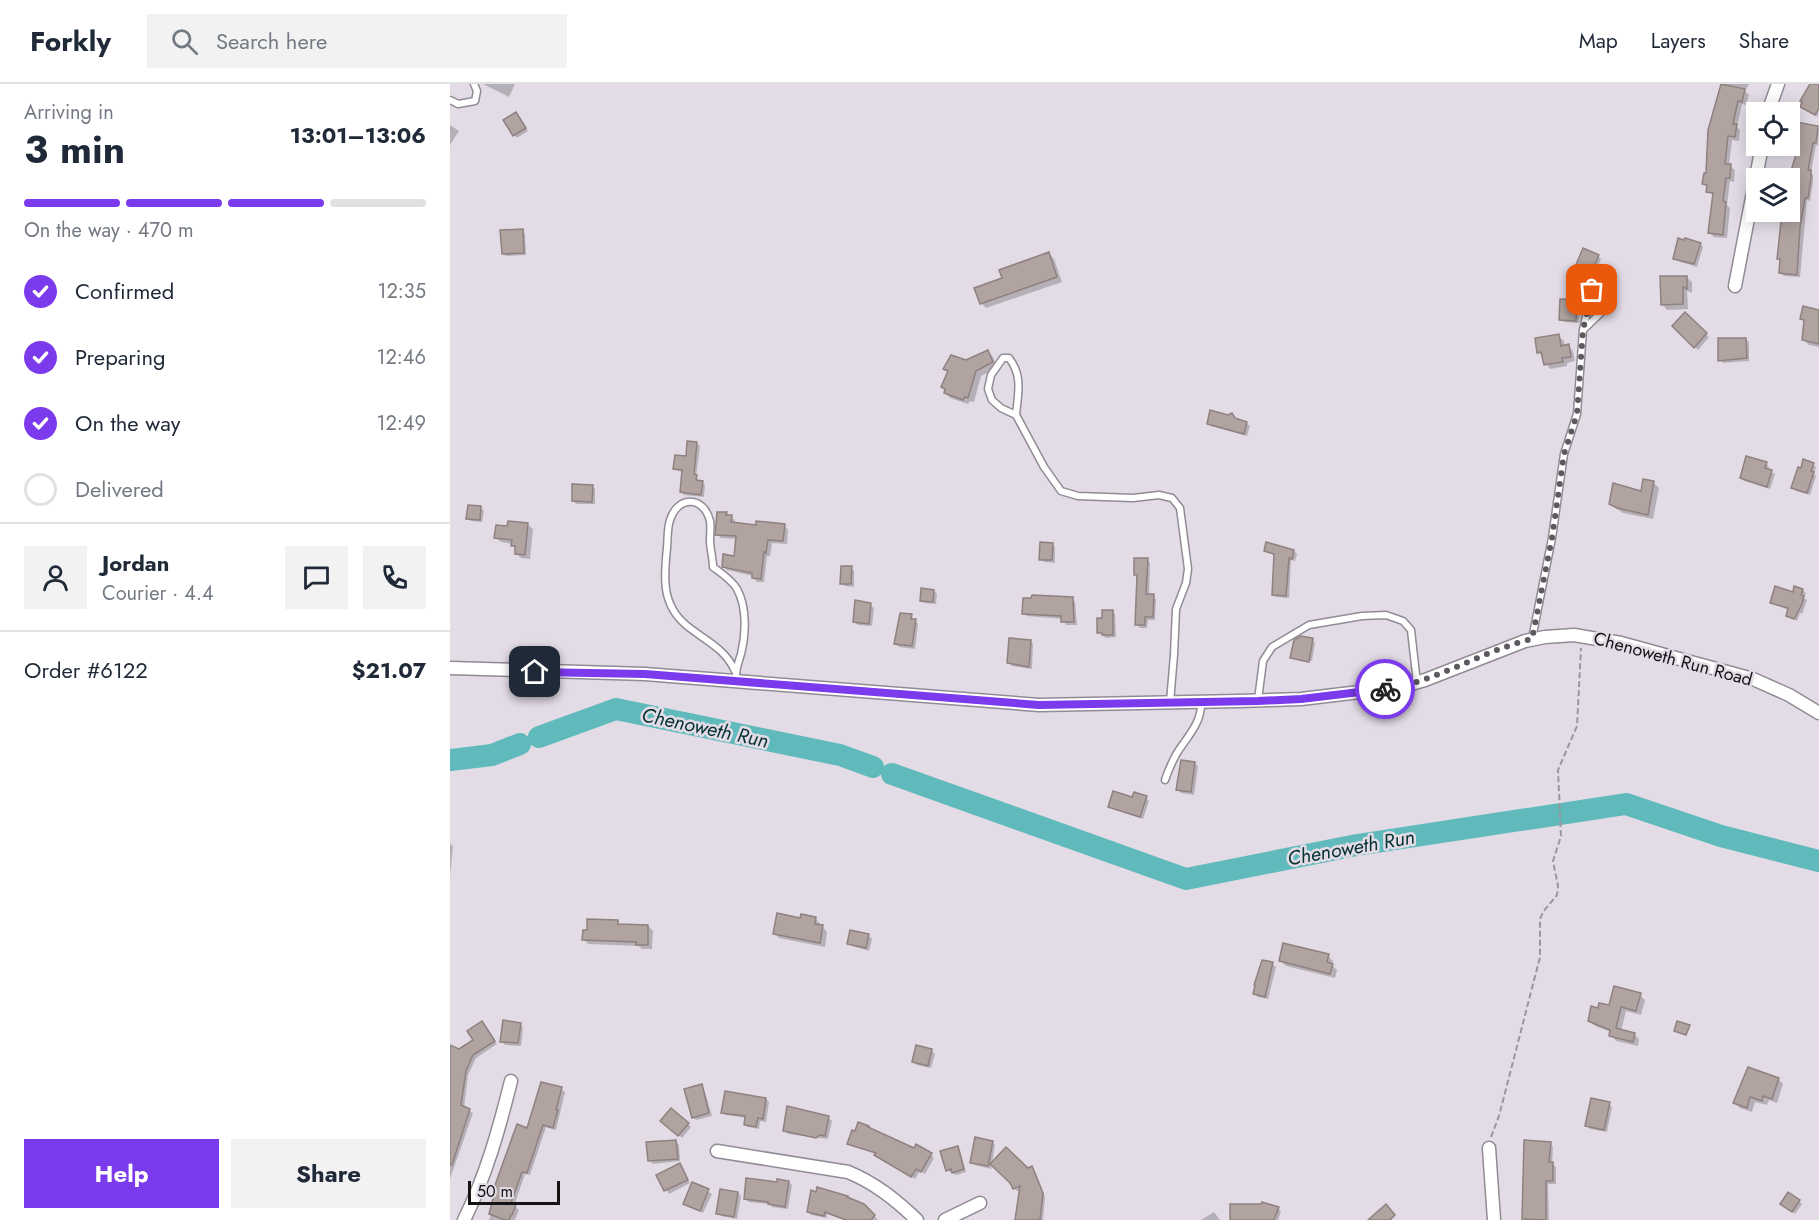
<!DOCTYPE html>
<html lang="en">
<head>
<meta charset="utf-8">
<style>
  body { margin:0; font-family:Jost,sans-serif; background:#f2f2f3; color:#1f2937; height:100vh; display:flex; flex-direction:column; font-size:22px; white-space:nowrap }
  * { box-sizing:border-box; margin:0 }
  p { font-size:20px; color:#747a83 }
  .icon { flex:none; width:33px; height:33px; fill:none; stroke:currentColor; stroke-width:2; stroke-linecap:round; stroke-linejoin:round }
  .map { position:relative; flex:1; overflow:hidden }
  .sheet { display:flex; flex-direction:column; background:#fff; width:450px }
  .sheet>* { flex:none }
  .buttons { position:absolute; left:1296px; top:18px; display:grid; gap:12px }
  .buttons a { display:grid; place-items:center; width:54px; height:54px; border-radius:0px; background:#fff; box-shadow:0 3px 15px #0003; font-size:30px }
  .scale { position:absolute; left:18px; bottom:15px; width:92px; box-sizing:border-box; padding-left:6px; border:3px solid #161317; border-top:0; font-size:16px; line-height:21px; white-space:nowrap; color:#161317; -webkit-text-stroke:4px #e3dce7; paint-order:stroke }
  .pin { position:absolute; display:grid; place-items:center; width:51px; height:51px; color:#fff; margin:-26px; border-radius:12px; box-shadow:0 3px 9px #0006 }
  .courier { position:absolute; display:grid; place-items:center; width:60px; height:60px; margin:-30px; border:4px solid #7c3aed; border-radius:50%; background:#fff; color:#222; box-shadow:0 2px 8px #0007 }
  .head em { font-style:normal; font-weight:700 }
  .head div { display:flex; flex-direction:column-reverse }
  .head { display:flex; align-items:center; justify-content:space-between; height:102px; padding:0 24px }
  h1 { font-size:39px; font-weight:700; line-height:45px }
  .bar { display:grid; grid-template-columns:repeat(4,1fr); gap:9px 6px; align-content:center; height:72px; padding:0 24px }
  .bar i { height:8px; border-radius:4px; background:#e0e1e3 }
  .bar .selected { background:#7c3aed }
  .bar p { grid-column:span 4 }
  .line { display:flex; align-items:center; gap:15px; padding:0 24px; border-top:2px solid #e0e1e3 }
  .line div { flex:1 }
  .round { display:grid; place-items:center; flex:none; width:63px; height:63px; border-radius:0px; background:#f2f2f3 }
  ol { padding:0 24px; list-style:none }
  li { display:flex; align-items:center; gap:18px; height:66px }
  li p { margin-inline-start:auto }
  li .icon { padding:6px; border-radius:50%; background:#7c3aed; color:#fff; stroke-width:4 }
  li:last-child { color:#747a83 }
  li i { width:33px; height:33px; border:3px solid #e0e1e3; border-radius:50% }
  .button { display:flex; gap:12px; margin-top:auto; padding:12px 24px }
  .button a { flex:1; height:69px; border-radius:0px; background:#7c3aed; color:#fff; font-size:24px; font-weight:700; line-height:69px; text-align:center }
  .button a+a { background:#f2f2f3; color:#1f2937 }
  header { display:flex; align-items:center; gap:36px; box-sizing:border-box; height:84px; padding:0 30px; background:#fff; border-bottom:2px solid #e0e1e3 }
  header strong { font-size:28px }
  nav { display:flex; gap:33px; margin-inline-start:auto; font-size:21px }
  .search { width:420px; height:54px; background:#f2f2f3; display:flex; align-items:center; gap:15px; box-sizing:border-box; padding:0 21px; border-radius:0px; color:#747a83; font-size:22px }
  main { display:flex; flex:1; min-height:0 }
  .map>svg:first-child { display:block }
  .shadow { fill:#0003 }
  .lines { fill:none; stroke-linecap:round; stroke-linejoin:round }
  .river { stroke:#60babc; stroke-width:22 }
  .building { fill:#b0a3a0; stroke:#8f817f; stroke-width:1.5 }
  .service-casing { stroke:#918b95; stroke-width:9 }
  .minor-casing { stroke:#918b95; stroke-width:15 }
  .path { stroke:#9b969e; stroke-width:2; stroke-dasharray:6 3; stroke-linecap:butt }
  .service { stroke:#fff; stroke-width:6 }
  .minor { stroke:#fff; stroke-width:12 }
  .done { stroke:#5e5960; stroke-width:6; stroke-dasharray:0 10.8 }
  .route { stroke:#7c3aed; stroke-width:8 }
  .labels { text-anchor:middle; dominant-baseline:central; stroke-width:5; stroke-linejoin:round; paint-order:stroke }
  .street-label { font-size:18px; fill:#161317; stroke:#e3dce7 }
  .water-label { font-size:20px; font-style:italic; fill:#043233; stroke:#e3dce7 }
</style>
</head>
<body>
<header>
<strong>Forkly</strong>
<div class="search"><svg class="icon" aria-label="search" viewBox="0 0 24 24"><circle cx="10" cy="10" r="6"/><path d="M15 15l6 6"/></svg>Search here</div>
<nav><a>Map</a><a>Layers</a><a>Share</a></nav>
</header>
<main>
<section class="sheet">
<div class="head"><div><h1>3 min</h1><p>Arriving in</p></div><em>13:01–13:06</em></div>
<div class="bar"><i class="selected"></i><i class="selected"></i><i class="selected"></i><i></i><p>On the way · 470 m</p></div>
<ol>
<li><svg class="icon" aria-label="check" viewBox="0 0 24 24"><path d="M5 12l5 5 9-10"/></svg>Confirmed<p>12:35</p></li>
<li><svg class="icon" aria-label="check" viewBox="0 0 24 24"><path d="M5 12l5 5 9-10"/></svg>Preparing<p>12:46</p></li>
<li><svg class="icon" aria-label="check" viewBox="0 0 24 24"><path d="M5 12l5 5 9-10"/></svg>On the way<p>12:49</p></li>
<li><i></i>Delivered</li>
</ol>
<div class="line" style="height:108px"><a class="round"><svg class="icon" aria-label="person" viewBox="0 0 24 24"><circle cx="12" cy="8" r="4"/><path d="M4 21q1-7 8-7t8 7"/></svg></a><div><b>Jordan</b><p>Courier · 4.4</p></div><a class="round"><svg class="icon" aria-label="chat" viewBox="0 0 24 24"><path d="M4 5h16v11H9l-5 4z"/></svg></a><a class="round"><svg class="icon" aria-label="phone" viewBox="0 0 24 24"><path d="M5 4h4l2 5-3 2q2 4 5 5l2-3 5 2v4C11 20 4 13 5 4z"/></svg></a></div>
<div class="line" style="height:78px"><div>Order #6122</div><b>$21.07</b></div>
<div class="button"><a>Help</a><a>Share</a></div>
</section>
<div class="map">
<svg width="1369" height="1136" viewBox="0 0 1369 1136">
  <rect width="100%" height="100%" fill="#e3dce7"/>
  <g class="shadow">
    <polygon points="33,0 65,0 59,13"/>
    <polygon points="1273,0 1299,0 1295,7 1299,11 1296,21 1292,20 1287,43 1290,46 1289,57 1282,56 1279,82 1285,86 1284,98 1280,97 1277,121 1280,124 1277,154 1264,153 1259,148 1264,112 1258,107 1258,104 1254,100 1257,91 1260,46"/>
    <polygon points="1363,0 1369,1 1368,33 1351,22"/>
    <polygon points="69,33 78,47 67,54 55,37"/>
    <polygon points="0,41 9,47 0,61"/>
    <polygon points="1367,43 1369,46 1368,62 1366,61 1361,89 1363,91 1363,98 1360,117 1357,116 1350,193 1334,192 1331,189 1331,177 1328,174 1332,135 1333,128 1340,128 1340,93 1348,69 1343,66"/>
    <polygon points="72,146 75,150 76,171 56,172 53,169"/>
    <polygon points="1250,160 1253,163 1247,183 1228,177 1225,174"/>
    <polygon points="599,170 604,175 612,198 536,224 531,219 554,195"/>
    <polygon points="1148,172 1151,175 1144,191 1127,182"/>
    <polygon points="1236,193 1242,198 1242,209 1237,207 1238,225 1217,226 1212,220"/>
    <polygon points="1127,218 1130,221 1129,239 1114,238 1111,235"/>
    <polygon points="1354,224 1369,227 1369,263 1359,261 1354,256 1355,238 1352,234"/>
    <polygon points="1235,230 1259,253 1248,266 1224,242"/>
    <polygon points="1108,252 1114,257 1115,263 1118,262 1123,267 1125,277 1117,279 1117,282 1100,285 1089,268"/>
    <polygon points="1296,255 1299,258 1299,277 1273,279 1270,276"/>
    <polygon points="538,268 543,273 547,284 531,292 524,318 520,317 518,320 500,314 495,308 498,289 495,285"/>
    <polygon points="758,339 796,339 800,342 797,352 761,342"/>
    <polygon points="247,360 250,362 246,393 249,398 255,401 254,413 234,411 231,408 233,388 228,387 225,384 237,374"/>
    <polygon points="1316,379 1319,383 1318,386 1325,390 1320,405 1294,397 1291,394"/>
    <polygon points="1363,380 1366,383 1364,390 1366,392 1360,411 1346,407 1342,404 1352,386"/>
    <polygon points="1195,397 1204,399 1209,404 1203,435 1173,429 1160,420 1192,409"/>
    <polygon points="142,402 145,405 145,420 126,420 123,416"/>
    <polygon points="31,424 34,427 32,438 21,437 18,434"/>
    <polygon points="276,429 285,436 285,440 307,442 334,441 338,446 337,460 322,459 320,472 317,472 314,498 307,498 303,492 277,486 273,482 285,473 287,455 271,454 267,450"/>
    <polygon points="77,440 83,445 80,475 71,474 66,469 67,465 63,460 51,458 46,453 58,444"/>
    <polygon points="602,460 605,463 605,479 594,478 591,475"/>
    <polygon points="815,467 844,467 847,470 845,477 841,476 839,514 826,513 823,510 826,472"/>
    <polygon points="697,475 700,479 699,512 703,512 706,515 705,536 698,536 697,544 690,544 687,540 688,493 686,490"/>
    <polygon points="401,484 404,487 404,503 395,502 392,499"/>
    <polygon points="1353,506 1356,509 1354,514 1357,516 1352,530 1350,529 1347,537 1338,532 1339,526 1325,521 1322,518"/>
    <polygon points="484,507 487,510 486,520 474,519 471,516"/>
    <polygon points="622,515 625,518 627,541 616,541 613,535 577,532 574,529"/>
    <polygon points="420,521 424,524 422,542 408,541 404,538"/>
    <polygon points="662,527 665,530 666,553 656,554 649,548 653,535"/>
    <polygon points="461,532 468,540 465,565 449,563 446,560"/>
    <polygon points="862,555 865,559 862,577 842,574"/>
    <polygon points="580,557 583,560 582,585 562,582 559,579"/>
    <polygon points="745,679 748,682 744,711 731,709 728,706"/>
    <polygon points="683,714 696,714 699,717 693,735 663,725 659,722"/>
    <polygon points="0,759 3,763 0,792"/>
    <polygon points="366,835 377,848 375,863 329,854 324,849 351,836"/>
    <polygon points="167,838 171,841 198,842 203,847 202,865 192,865 189,862 138,860 134,855"/>
    <polygon points="401,848 419,852 422,855 419,867 402,862 399,859"/>
    <polygon points="878,872 883,877 882,881 887,886 885,894 836,882 831,877"/>
    <polygon points="822,880 826,883 818,915 808,913 805,910"/>
    <polygon points="1190,911 1195,916 1191,931 1176,927 1171,947 1184,950 1189,955 1188,962 1166,957 1161,951 1161,948 1145,942 1139,937 1149,926"/>
    <polygon points="32,939 47,960 26,974 18,991 14,1024 23,1029 0,1095 0,963 9,967 25,956"/>
    <polygon points="70,940 73,944 71,962 55,961 52,958"/>
    <polygon points="481,966 485,970 481,984 467,981 464,978"/>
    <polygon points="1328,995 1333,1000 1327,1019 1319,1016 1317,1021 1305,1018 1302,1028 1290,1024 1285,1019"/>
    <polygon points="251,1002 254,1005 262,1032 246,1036 243,1033"/>
    <polygon points="111,1005 115,1008 106,1046 96,1043 80,1091 75,1090 64,1122 69,1126 65,1136 39,1136 78,1046"/>
    <polygon points="316,1015 319,1018 316,1038 310,1037 309,1045 298,1043 295,1040 296,1034 276,1031 273,1028"/>
    <polygon points="1159,1020 1162,1023 1157,1048 1140,1045 1137,1042"/>
    <polygon points="221,1026 241,1043 232,1054 212,1037"/>
    <polygon points="378,1034 382,1037 378,1055 338,1050 335,1046"/>
    <polygon points="418,1043 422,1046 464,1066 481,1071 484,1074 475,1090 470,1087 465,1095 429,1074 427,1070 402,1062 399,1059 406,1049"/>
    <polygon points="226,1057 229,1061 230,1077 203,1080 200,1077"/>
    <polygon points="1076,1057 1100,1060 1103,1063 1102,1080 1106,1083 1106,1100 1098,1100 1099,1136 1074,1136"/>
    <polygon points="542,1058 545,1061 541,1085 525,1081 522,1078"/>
    <polygon points="507,1064 510,1067 516,1088 506,1091 497,1086"/>
    <polygon points="230,1081 240,1099 219,1110 208,1092"/>
    <polygon points="582,1084 585,1087 595,1113 593,1136 565,1136 568,1131 571,1106 567,1107 564,1104"/>
    <polygon points="339,1098 342,1101 338,1125 322,1123 320,1120 299,1118 295,1115 328,1100"/>
    <polygon points="243,1100 262,1110 253,1129 235,1119"/>
    <polygon points="288,1109 291,1112 287,1135 271,1132 268,1129"/>
    <polygon points="1349,1117 1352,1120 1345,1130 1335,1122"/>
    <polygon points="828,1124 831,1128 828,1136 782,1136"/>
    <polygon points="358,1127 422,1129 428,1136 394,1136 377,1130 377,1134 361,1131"/>
    <polygon points="764,1128 770,1136 751,1136"/>
  </g>
  <g class="lines">
    <g class="river">
      <polyline points="89,653 166,625 390,671 423,683"/>
      <polyline points="0,676 42,671 70,660"/>
      <polyline points="442,690 736,795 907,761 1176,720 1271,752 1369,777"/>
    </g>
  </g>
  <g class="building">
    <polygon points="1271,0 1295,5 1292,18 1288,17 1286,26 1283,40 1287,40 1285,53 1278,52 1275,80 1281,80 1280,94 1276,94 1273,117 1276,118 1273,151 1258,149 1263,109 1256,108 1257,101 1252,100 1254,89 1256,89 1258,46"/>
    <polygon points="1360,0 1369,0 1369,24 1365,31 1350,23 1352,18 1350,17"/>
    <polygon points="66,28 76,44 63,52 53,36"/>
    <polygon points="1346,38 1368,42 1366,59 1363,59 1358,86 1361,86 1361,94 1358,114 1355,114 1350,143 1347,191 1329,189 1330,175 1327,175 1332,128 1340,128 1340,90 1347,67 1341,66"/>
    <polygon points="73,145 74,169 52,170 50,146"/>
    <polygon points="1228,154 1234,156 1235,154 1251,159 1244,180 1223,175"/>
    <polygon points="1133,164 1149,171 1141,189 1125,183"/>
    <polygon points="599,168 607,193 530,220 524,204 552,194 549,186"/>
    <polygon points="1210,192 1237,192 1237,205 1233,203 1233,220 1211,221"/>
    <polygon points="1110,215 1127,216 1126,237 1109,236"/>
    <polygon points="1353,222 1369,226 1369,260 1352,256 1354,236 1350,235"/>
    <polygon points="1235,228 1257,249 1244,264 1222,242"/>
    <polygon points="1109,250 1111,262 1119,260 1121,273 1112,274 1113,278 1094,281 1091,268 1087,269 1085,254"/>
    <polygon points="1268,254 1296,254 1297,274 1268,277"/>
    <polygon points="538,266 543,278 526,287 518,314 515,313 513,316 494,309 495,305 491,303 498,287 493,285 501,271 516,276"/>
    <polygon points="760,326 778,331 782,329 785,334 797,338 794,350 757,340"/>
    <polygon points="237,357 247,358 244,390 247,391 246,396 253,397 251,411 230,408 232,386 223,385 225,371 236,372"/>
    <polygon points="1296,372 1317,378 1315,384 1322,386 1317,403 1290,394"/>
    <polygon points="1353,375 1364,379 1361,387 1364,388 1357,409 1341,404 1348,383 1351,384"/>
    <polygon points="1193,395 1204,397 1198,431 1167,424 1159,420 1163,399 1191,407"/>
    <polygon points="122,400 143,401 142,418 122,417"/>
    <polygon points="18,421 31,422 30,436 16,435"/>
    <polygon points="267,428 277,428 276,431 282,431 281,438 306,441 306,437 335,440 333,457 318,456 316,469 314,468 311,495 302,494 302,489 272,483 273,470 284,472 286,452 265,451"/>
    <polygon points="58,437 78,439 75,471 65,470 65,462 61,462 62,456 44,454 46,441 57,442"/>
    <polygon points="590,458 603,459 602,476 589,476"/>
    <polygon points="816,458 844,466 842,475 839,474 836,512 822,511 824,470 814,467"/>
    <polygon points="684,474 698,474 696,510 704,510 703,533 695,533 695,541 685,541 687,491 684,491"/>
    <polygon points="391,482 402,482 401,500 390,500"/>
    <polygon points="1325,502 1343,508 1344,502 1353,505 1351,511 1354,512 1352,520 1344,535 1336,532 1338,524 1320,519"/>
    <polygon points="471,504 484,506 483,518 470,517"/>
    <polygon points="582,511 623,513 624,538 611,538 611,532 572,530 573,514 581,514"/>
    <polygon points="405,516 421,519 419,540 403,538"/>
    <polygon points="652,526 663,526 663,551 652,551 652,549 647,549 647,534 652,534"/>
    <polygon points="450,529 462,530 461,535 466,535 462,562 444,560"/>
    <polygon points="851,552 863,554 859,578 840,574 844,556"/>
    <polygon points="559,554 581,556 579,583 557,579"/>
    <polygon points="731,676 745,678 741,708 726,706"/>
    <polygon points="663,707 682,713 684,708 697,712 690,733 658,723"/>
    <polygon points="327,829 350,834 351,830 366,833 365,840 373,841 370,859 323,850"/>
    <polygon points="137,835 168,836 168,840 198,841 198,861 186,861 186,858 132,856 133,846 137,846"/>
    <polygon points="400,846 419,850 416,864 397,860"/>
    <polygon points="833,859 879,870 877,878 883,880 880,890 829,877"/>
    <polygon points="812,876 823,878 815,913 803,910 805,902 804,901"/>
    <polygon points="1164,902 1191,909 1186,927 1171,923 1166,944 1185,949 1183,958 1159,952 1160,946 1138,937 1141,922 1148,924 1149,919 1159,921"/>
    <polygon points="53,936 71,939 68,959 50,958"/>
    <polygon points="32,937 45,957 23,971 16,987 11,1021 20,1025 2,1081 0,1081 0,961 9,965 23,956 17,947"/>
    <polygon points="1227,937 1240,941 1236,951 1224,947"/>
    <polygon points="466,961 482,965 478,982 462,978"/>
    <polygon points="1298,983 1329,994 1322,1015 1313,1012 1312,1017 1300,1013 1297,1024 1283,1019"/>
    <polygon points="91,998 112,1003 106,1026 108,1026 103,1044 93,1041 77,1089 72,1088 61,1119 66,1121 62,1131 61,1131 59,1136 55,1136 39,1130 46,1102 45,1101 67,1040 77,1044"/>
    <polygon points="252,1000 259,1029 242,1034 234,1005"/>
    <polygon points="275,1007 316,1014 313,1035 308,1034 306,1043 294,1041 295,1032 271,1029"/>
    <polygon points="1141,1014 1160,1018 1154,1046 1135,1042"/>
    <polygon points="337,1022 379,1032 375,1052 370,1051 366,1054 333,1047"/>
    <polygon points="221,1024 239,1039 228,1052 210,1037"/>
    <polygon points="408,1038 419,1042 418,1043 464,1064 466,1060 482,1069 471,1088 466,1085 461,1093 424,1071 426,1069 397,1060 402,1046 405,1047"/>
    <polygon points="525,1053 543,1057 538,1082 520,1079"/>
    <polygon points="226,1056 228,1075 198,1077 196,1058"/>
    <polygon points="1074,1056 1101,1058 1099,1078 1103,1078 1103,1097 1096,1097 1096,1136 1072,1135"/>
    <polygon points="508,1062 514,1085 502,1089 501,1085 496,1087 490,1067"/>
    <polygon points="556,1063 578,1084 582,1082 593,1109 590,1136 565,1136 570,1102 563,1105 560,1099 540,1080"/>
    <polygon points="230,1079 238,1096 214,1107 206,1091"/>
    <polygon points="296,1094 327,1098 327,1095 339,1097 335,1123 318,1120 318,1118 294,1115"/>
    <polygon points="242,1098 259,1105 250,1127 233,1120"/>
    <polygon points="367,1103 398,1112 397,1113 414,1120 425,1131 421,1136 396,1136 375,1128 374,1132 357,1128 361,1106 366,1108"/>
    <polygon points="270,1105 288,1108 284,1133 266,1130"/>
    <polygon points="1338,1108 1350,1116 1342,1128 1330,1120"/>
    <polygon points="812,1118 829,1123 824,1136 780,1136 780,1120 811,1120"/>
    <polygon points="936,1120 945,1131 940,1136 918,1136"/>
  </g>
  <g class="lines">
    <defs>
      <g id="service">
        <polyline points="0,16 8,20 25,17 27,7 24,0"/>
        <path d="M566 331C568 309 573 292 559 274H553L541 291 538 305 542 316 551 324 566 331 594 383 611 407 628 412 683 414 709 411 722 414 730 424 738 485 736 499 726 525 724 571 720 618"/>
        <polyline points="1082,555 1102,454 1114,370 1127,330 1133,246 1142,206 1147,203 1155,206 1161,213 1159,221 1133,246"/>
        <path d="M285 587C275 564 254 556 236 541 211 520 214 492 217 464 218 454 217 445 220 436 228 411 254 412 260 437 261 443 260 450 260 456 260 465 263 474 263 483 271 489 282 496 287 505 297 523 296 550 291 570 288 580 285 586 286 597"/>
        <polyline points="808,616 813,577 822,563 859,541 912,532 936,531 953,537 961,546 967,599"/>
        <path d="M715 696C718 687 722 678 727 669 737 653 752 639 751 618"/>
      </g>
      <g id="minor">
        <polyline points="1318,28 1328,0"/>
        <polyline points="1285,202 1312,62"/>
        <polyline points="0,584 195,590 589,621 788,617 851,615 951,603 975,596 1075,557 1095,553 1124,551 1171,559 1303,595 1339,611 1369,629"/>
        <polyline points="1039,1064 1044,1136"/>
        <path d="M267 1067 398 1088C425 1099 446 1116 467 1136"/>
        <path d="M14 1136C36 1092 49 1045 61 997"/>
        <polyline points="495,1136 530,1119"/>
      </g>
    </defs>
    <use href="#service" class="service-casing"/>
    <use href="#minor" class="minor-casing"/>
    <polyline class="path" points="1041,1053 1049,1032 1090,873 1090,835 1093,828 1107,811 1108,802 1103,777 1111,752 1108,686 1127,642 1131,564"/>
    <use href="#service" class="service"/>
    <use href="#minor" class="minor"/>
  </g>
  <g class="lines">
    <path class="done" d="M935 605C987 598 1031 567 1082 555L1102 454 1114 370 1127 330 1133 246 1142 206"/>
    <polyline class="route" points="85,588 195,590 589,621 808,617 851,615 935,605"/>
  </g>
  <g class="labels">
    <g class="street-label">
      <text transform="translate(1223 575) rotate(15)">Chenoweth Run Road</text>
    </g>
    <g class="water-label">
      <text transform="translate(255 644) rotate(12)">Chenoweth Run</text>
      <text transform="translate(901 764) rotate(-10)">Chenoweth Run</text>
    </g>
  </g>
</svg>
<div class="buttons">
<a><svg class="icon" aria-label="locate" viewBox="0 0 24 24"><circle cx="12" cy="12" r="6"/><path d="M12 2v4M12 18v4M2 12h4M18 12h4"/></svg></a>
<a><svg class="icon" aria-label="layers" viewBox="0 0 24 24"><path d="M12 4l9 5-9 5-9-5zM3 14l9 5 9-5"/></svg></a>
</div>
<div class="scale">50 m</div>
<div class="pin" style="left:1142px;top:206px;background:#ea580c"><svg class="icon" aria-label="bag" viewBox="0 0 24 24"><path d="M5 8h14l-1 12H6zM9 8a3 3 0 0 1 6 0"/></svg></div>
<div class="pin" style="left:85px;top:588px;background:#1f2937"><svg class="icon" aria-label="home" viewBox="0 0 24 24"><path d="M3 11l9-7 9 7M6 9v11h12V9"/></svg></div>
<div class="courier" style="left:935px;top:605px"><svg class="icon" aria-label="bike" viewBox="0 0 24 24"><circle cx="6" cy="16" r="4"/><circle cx="18" cy="16" r="4"/><path d="M6 16l4-8h5l3 8M10 8l3 8H6M13 5h3"/></svg></div>
</div>
</main>
</body>
</html>
